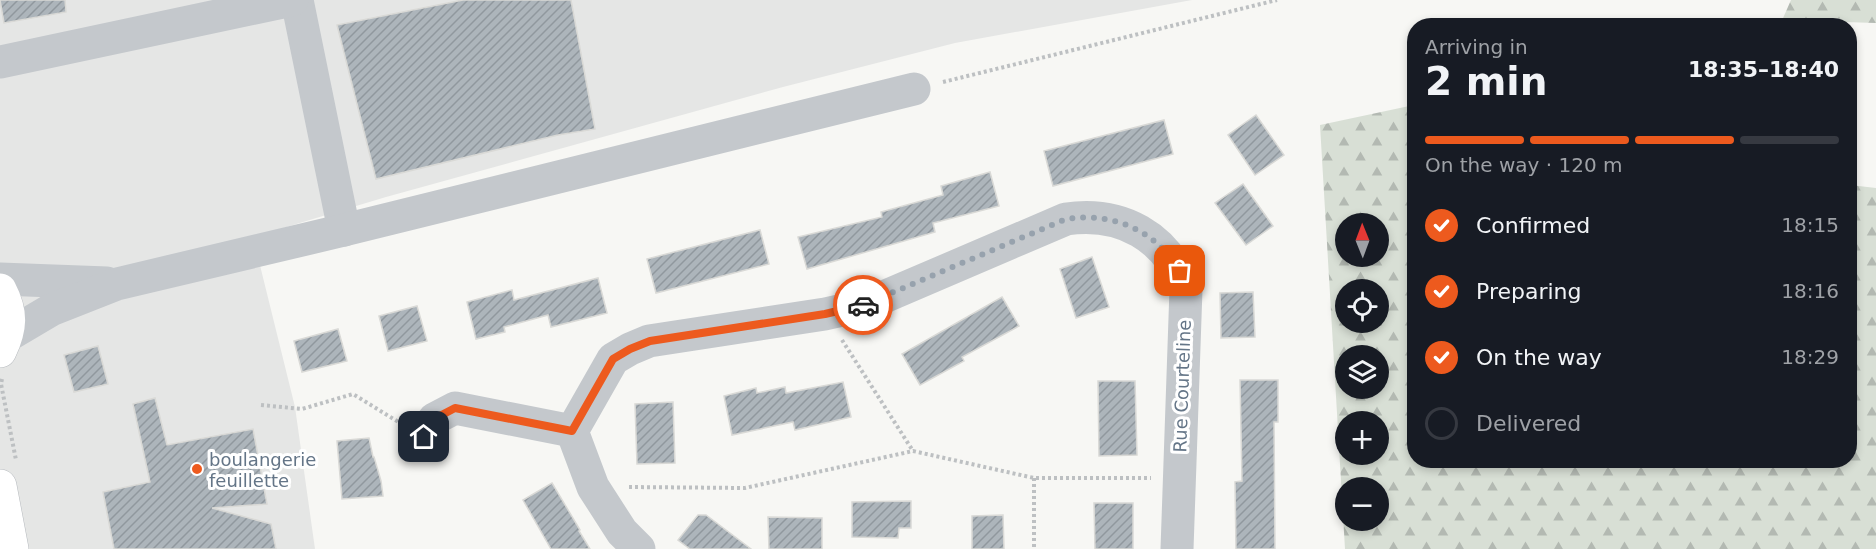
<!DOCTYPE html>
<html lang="en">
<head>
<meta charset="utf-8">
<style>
  body { margin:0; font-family:"DejaVu Sans",sans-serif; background:#242831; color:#f1f3f6; height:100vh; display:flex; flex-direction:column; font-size:22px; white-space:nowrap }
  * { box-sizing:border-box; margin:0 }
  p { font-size:20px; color:#9ea1a6 }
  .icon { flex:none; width:33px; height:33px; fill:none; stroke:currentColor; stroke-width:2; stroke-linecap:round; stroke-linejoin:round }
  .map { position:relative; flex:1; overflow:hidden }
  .panel { position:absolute; left:1407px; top:18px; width:450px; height:450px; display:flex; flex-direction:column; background:#171b24; border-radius:24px; box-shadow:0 3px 9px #0003 }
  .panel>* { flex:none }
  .needle { width:39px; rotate:359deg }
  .fabs { position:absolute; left:1335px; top:213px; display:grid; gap:12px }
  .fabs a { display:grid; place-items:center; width:54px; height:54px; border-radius:50%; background:#171b24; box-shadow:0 3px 9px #0003; font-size:30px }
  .pin { position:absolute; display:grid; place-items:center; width:51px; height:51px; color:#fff; margin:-26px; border-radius:12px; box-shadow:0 3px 9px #0006 }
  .courier { position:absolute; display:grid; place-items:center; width:60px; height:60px; margin:-30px; border:4px solid #ed5a1e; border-radius:50%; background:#fff; color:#222; box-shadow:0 2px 8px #0007 }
  .head em { font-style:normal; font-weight:700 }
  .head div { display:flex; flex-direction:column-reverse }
  .head { display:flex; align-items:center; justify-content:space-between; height:102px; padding:0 18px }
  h1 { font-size:39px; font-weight:700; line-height:45px }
  .bar { display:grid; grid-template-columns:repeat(4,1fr); gap:9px 6px; align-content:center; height:72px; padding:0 18px }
  .bar i { height:8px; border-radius:4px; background:#363941 }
  .bar .current { background:#ed5a1e }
  .bar p { grid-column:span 4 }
  ol { padding:0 18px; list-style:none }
  li { display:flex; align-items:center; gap:18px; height:66px }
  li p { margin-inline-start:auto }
  li .icon { padding:6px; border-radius:50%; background:#ed5a1e; color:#fff; stroke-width:4 }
  li:last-child { color:#9ea1a6 }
  li i { width:33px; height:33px; border:3px solid #363941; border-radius:50% }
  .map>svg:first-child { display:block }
  .built { fill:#e5e6e5 }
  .forest { fill:url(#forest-firs); fill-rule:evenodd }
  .building { fill:url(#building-hatch); stroke:#d9d9d6; stroke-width:1.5 }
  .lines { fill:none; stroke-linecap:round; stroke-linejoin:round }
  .major-casing { stroke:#b7bbbf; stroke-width:34 }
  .path { stroke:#bdc0c2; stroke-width:4; stroke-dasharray:3 3; stroke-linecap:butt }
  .minor { stroke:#c4c8cc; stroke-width:33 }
  .major { stroke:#fff; stroke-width:33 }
  .done { stroke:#97a2ad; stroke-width:6; stroke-dasharray:0 10.8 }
  .route { stroke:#ed5a1e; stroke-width:8 }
  .poi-dot { fill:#ed5a1e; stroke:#fff; stroke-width:2 }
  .labels { text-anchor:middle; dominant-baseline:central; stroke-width:6; stroke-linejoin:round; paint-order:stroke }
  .street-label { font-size:18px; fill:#647587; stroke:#fff }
  .poi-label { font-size:18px; fill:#647587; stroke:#fff; text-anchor:start }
</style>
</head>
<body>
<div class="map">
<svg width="1876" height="549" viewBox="0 0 1876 549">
  <defs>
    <pattern id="forest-firs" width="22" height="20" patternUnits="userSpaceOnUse" patternTransform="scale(1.5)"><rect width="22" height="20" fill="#d8dfd5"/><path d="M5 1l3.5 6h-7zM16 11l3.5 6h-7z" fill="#b3b9b2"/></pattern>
    <pattern id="building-hatch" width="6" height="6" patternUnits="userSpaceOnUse" patternTransform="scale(1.5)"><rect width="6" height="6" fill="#adb5bb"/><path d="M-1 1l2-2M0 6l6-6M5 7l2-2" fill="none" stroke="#90989e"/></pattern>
  </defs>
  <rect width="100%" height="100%" fill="#f7f7f4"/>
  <polygon class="built" points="0,0 1192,0 955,43 783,87 386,197 253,237 295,407 315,549 0,549"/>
  <g class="forest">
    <polygon points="1791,0 1876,0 1876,23 1811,21 1808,25 1780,25"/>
    <path d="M1414 105V460H1850V185L1876 188V549H1345L1320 125ZM1346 224H1378V256H1346ZM1346 290H1378V322H1346ZM1346 356H1378V388H1346ZM1346 422H1378V454H1346ZM1346 488H1378V520H1346Z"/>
  </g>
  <g class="building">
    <polygon points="0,0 65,0 66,12 4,23"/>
    <polygon points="463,0 571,0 595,129 558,135 376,179 337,25"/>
    <polygon points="1256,115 1284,155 1255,175 1228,135"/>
    <polygon points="1164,120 1173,154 1053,186 1044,151"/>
    <polygon points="990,172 999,206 933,223 935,232 807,269 798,237 882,217 881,212 943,195 941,186"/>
    <polygon points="1243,184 1273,226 1246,245 1215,203"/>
    <polygon points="760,230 769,264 656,293 647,259"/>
    <polygon points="1092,257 1109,307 1076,318 1060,269"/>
    <polygon points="598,278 607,313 551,327 548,315 504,327 505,332 476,339 467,302 512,290 514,300"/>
    <polygon points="1253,292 1255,337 1221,338 1220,293"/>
    <polygon points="1002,297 1019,326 962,357 964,361 920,385 902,354"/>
    <polygon points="417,306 427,341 388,351 379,316"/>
    <polygon points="338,329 347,361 302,372 294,341"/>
    <polygon points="98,346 108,384 74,392 64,355"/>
    <polygon points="1240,380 1278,380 1278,422 1274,422 1275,549 1236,549 1235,482 1242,481"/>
    <polygon points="1098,381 1135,381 1137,455 1099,456"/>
    <polygon points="843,382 851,417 795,430 793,422 732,435 724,396 756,388 757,393 785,387 786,393"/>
    <polygon points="155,398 167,445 253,429 267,504 212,508 271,524 276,549 114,549 103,492 150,482 133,404"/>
    <polygon points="673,402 675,463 637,464 635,404"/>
    <polygon points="369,438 373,457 374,457 381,481 383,496 342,499 337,441"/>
    <polygon points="552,483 580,530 579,531 590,549 551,549 523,500"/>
    <polygon points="911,501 911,528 899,528 898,538 852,537 852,502"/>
    <polygon points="1094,503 1133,503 1133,549 1095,549"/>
    <polygon points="698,515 706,515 751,549 690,549 678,540"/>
    <polygon points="1003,515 1004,549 972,549 972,516"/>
    <polygon points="768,517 822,518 822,549 769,549"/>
  </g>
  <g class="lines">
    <defs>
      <g id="major">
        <path d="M0 290C12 313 11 328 0 351"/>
        <polyline points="0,486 12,549"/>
      </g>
    </defs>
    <use href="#major" class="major-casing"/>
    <g class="path">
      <polyline points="943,82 1277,0"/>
      <polyline points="842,340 913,451"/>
      <polyline points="2,379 1,384 16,460"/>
      <polyline points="261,405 302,409 353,394 400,423"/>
      <polyline points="1034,478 1034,549"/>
      <polyline points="629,487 745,488 913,451 1034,478 1151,478"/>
    </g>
    <g class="minor">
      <polyline points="297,0 344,230"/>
      <polyline points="0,62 292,0"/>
      <polyline points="0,279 107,283"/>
      <polyline points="7,336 51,310 117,284 344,230 914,89"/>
      <polyline points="424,437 434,419 455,408 572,431"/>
      <path d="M639 549 622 532 593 487 572 431 613 359 630 349 649 341 825 314 865 305 1066 219C1121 211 1167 236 1186 289L1177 549"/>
    </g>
    <use href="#major" class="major"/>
  </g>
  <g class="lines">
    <path class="done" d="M863 305 1066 219C1113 212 1155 230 1180 271"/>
    <polyline class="route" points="424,437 434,419 455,408 572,431 613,359 630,349 650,341 825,314 863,305"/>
  </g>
  <circle class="poi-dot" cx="197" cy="469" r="6"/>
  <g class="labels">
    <g class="street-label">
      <text transform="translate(1182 386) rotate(-88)">Rue Courteline</text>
    </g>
    <g class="poi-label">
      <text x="209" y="459">boulangerie<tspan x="209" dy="21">feuillette</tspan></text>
    </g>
  </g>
</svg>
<div class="fabs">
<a><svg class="needle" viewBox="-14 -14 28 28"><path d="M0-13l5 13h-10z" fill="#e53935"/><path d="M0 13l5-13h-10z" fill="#9ea1a6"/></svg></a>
<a><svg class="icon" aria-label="locate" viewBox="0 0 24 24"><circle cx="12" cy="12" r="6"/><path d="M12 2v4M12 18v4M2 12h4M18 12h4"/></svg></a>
<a><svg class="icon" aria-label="layers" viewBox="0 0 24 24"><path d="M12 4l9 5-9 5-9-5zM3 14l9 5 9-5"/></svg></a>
<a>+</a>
<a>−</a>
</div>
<div class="pin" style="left:1180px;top:271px;background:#ea580c"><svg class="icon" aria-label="bag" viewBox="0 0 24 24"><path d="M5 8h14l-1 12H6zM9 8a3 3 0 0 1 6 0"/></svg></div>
<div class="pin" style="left:424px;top:437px;background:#1f2937"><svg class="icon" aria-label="home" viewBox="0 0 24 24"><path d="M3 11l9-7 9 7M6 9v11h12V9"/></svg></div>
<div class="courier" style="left:863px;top:305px"><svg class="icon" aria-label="car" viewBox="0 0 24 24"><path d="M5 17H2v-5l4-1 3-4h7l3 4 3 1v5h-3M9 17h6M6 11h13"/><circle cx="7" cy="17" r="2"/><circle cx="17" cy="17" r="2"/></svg></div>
<section class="panel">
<div class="head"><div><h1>2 min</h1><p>Arriving in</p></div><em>18:35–18:40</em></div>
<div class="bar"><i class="current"></i><i class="current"></i><i class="current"></i><i></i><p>On the way · 120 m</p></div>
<ol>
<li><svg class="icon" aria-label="check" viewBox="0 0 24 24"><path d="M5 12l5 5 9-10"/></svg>Confirmed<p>18:15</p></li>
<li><svg class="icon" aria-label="check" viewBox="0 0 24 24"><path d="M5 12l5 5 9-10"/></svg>Preparing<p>18:16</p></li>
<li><svg class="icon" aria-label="check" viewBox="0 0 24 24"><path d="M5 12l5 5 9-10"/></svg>On the way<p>18:29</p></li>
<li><i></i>Delivered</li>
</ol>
</section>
</div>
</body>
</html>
